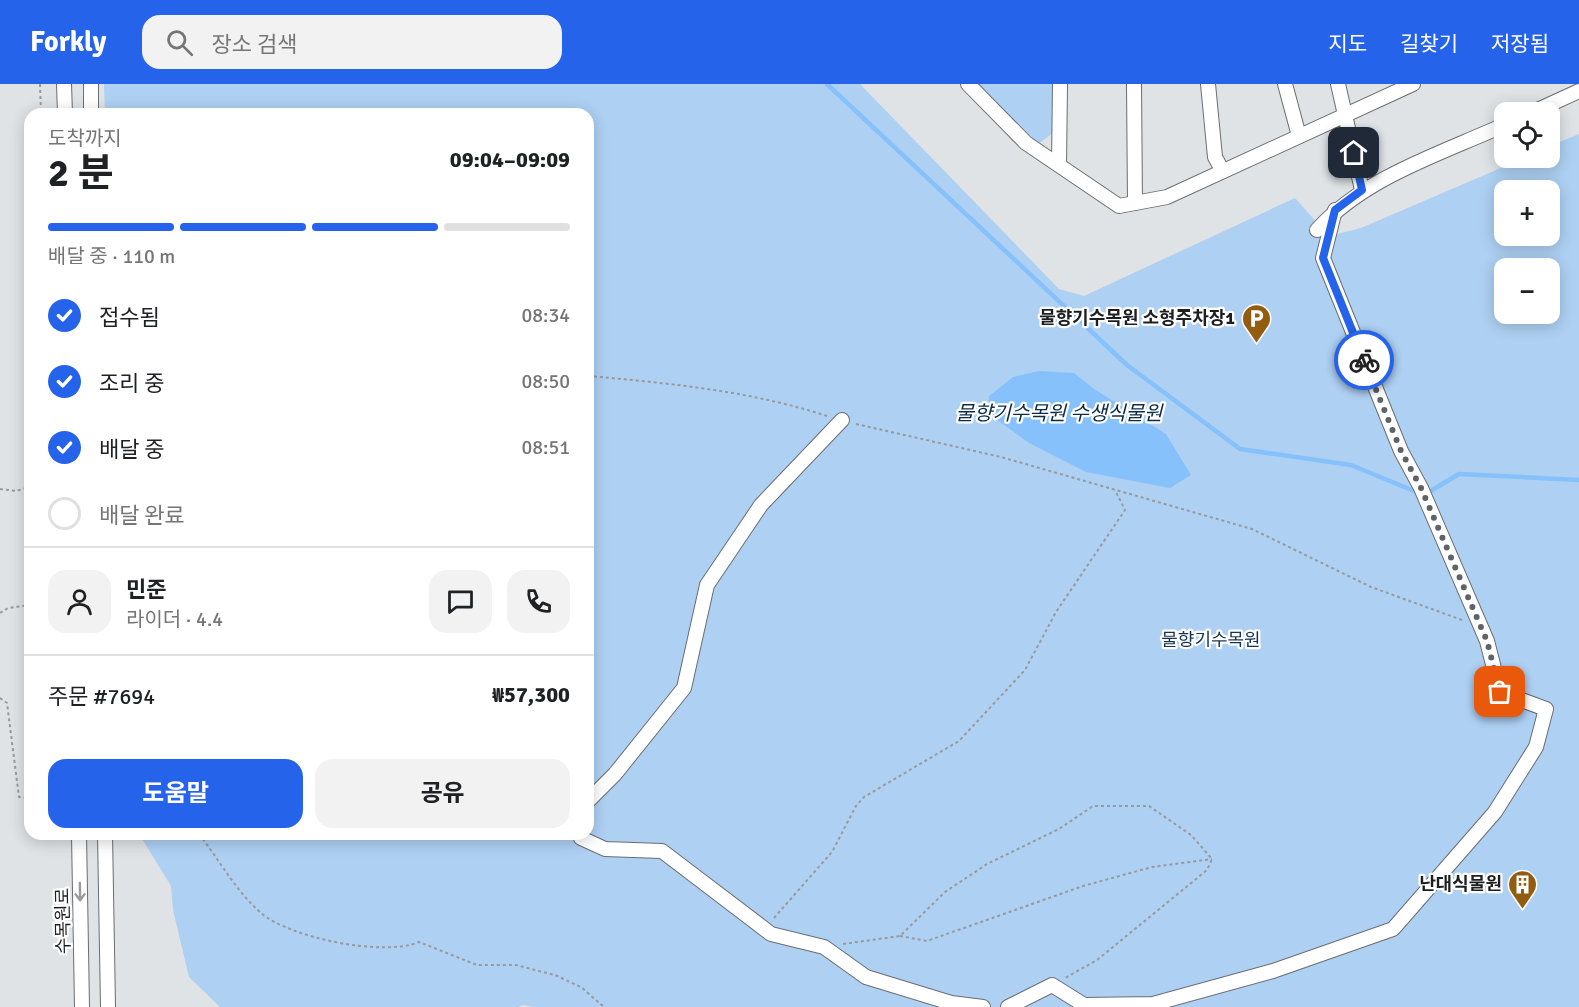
<!DOCTYPE html>
<html lang="ko">
<head>
<meta charset="utf-8">
<style>
  body { margin:0; font-family:Signika,"Noto Sans KR",sans-serif; background:#f2f2f2; color:#202124; height:100vh; display:flex; flex-direction:column; font-size:22px; white-space:nowrap }
  * { box-sizing:border-box; margin:0 }
  p { font-size:20px; color:#757577 }
  .icon { flex:none; width:33px; height:33px; fill:none; stroke:currentColor; stroke-width:2; stroke-linecap:round; stroke-linejoin:round }
  .map { position:relative; flex:1; overflow:hidden }
  .sheet { position:absolute; left:24px; top:24px; width:570px; height:732px; display:flex; flex-direction:column; background:#fff; border-radius:18px; box-shadow:0 3px 15px #0003 }
  .sheet>* { flex:none }
  .tools { position:absolute; left:1494px; top:18px; display:grid; gap:12px }
  .tools a { display:grid; place-items:center; width:66px; height:66px; border-radius:12px; background:#fff; box-shadow:0 3px 15px #0003; font-size:30px }
  .pin { position:absolute; display:grid; place-items:center; width:51px; height:51px; color:#fff; margin:-26px; border-radius:12px; box-shadow:0 3px 9px #0006 }
  .courier { position:absolute; display:grid; place-items:center; width:60px; height:60px; margin:-30px; border:4px solid #2563eb; border-radius:50%; background:#fff; color:#222; box-shadow:0 2px 8px #0007 }
  .overview em { font-style:normal; font-weight:700 }
  .overview div { display:flex; flex-direction:column-reverse }
  .overview { display:flex; align-items:center; justify-content:space-between; height:102px; padding:0 24px }
  h1 { font-size:39px; font-weight:700; line-height:45px }
  .bar { display:grid; grid-template-columns:repeat(4,1fr); gap:9px 6px; align-content:center; height:72px; padding:0 24px }
  .bar i { height:8px; border-radius:4px; background:#e0e0e0 }
  .bar .active { background:#2563eb }
  .bar p { grid-column:span 4 }
  .line { display:flex; align-items:center; gap:15px; padding:0 24px; border-top:2px solid #e0e0e0 }
  .line div { flex:1 }
  .round { display:grid; place-items:center; flex:none; width:63px; height:63px; border-radius:18px; background:#f2f2f2 }
  ol { padding:0 24px; list-style:none }
  li { display:flex; align-items:center; gap:18px; height:66px }
  li p { margin-inline-start:auto }
  li .icon { padding:6px; border-radius:50%; background:#2563eb; color:#fff; stroke-width:4 }
  li:last-child { color:#757577 }
  li i { width:33px; height:33px; border:3px solid #e0e0e0; border-radius:50% }
  .button { display:flex; gap:12px; margin-top:auto; padding:12px 24px }
  .button a { flex:1; height:69px; border-radius:18px; background:#2563eb; color:#fff; font-size:24px; font-weight:700; line-height:69px; text-align:center }
  .button a+a { background:#f2f2f2; color:#202124 }
  header { display:flex; align-items:center; gap:36px; box-sizing:border-box; height:84px; padding:0 30px; background:#2563eb; color:#fff }
  header strong { font-size:28px }
  nav { display:flex; gap:33px; margin-inline-start:auto; font-size:21px }
  .search { width:420px; height:54px; background:#f2f2f2; display:flex; align-items:center; gap:15px; box-sizing:border-box; padding:0 21px; border-radius:18px; color:#757577; font-size:22px }
  .map>svg:first-child { display:block }
  .green { fill:#aed0f3; fill-rule:evenodd }
  .water { fill:#86c1fb }
  .lines { fill:none; stroke-linecap:round; stroke-linejoin:round }
  .stream { stroke:#86c1fb; stroke-width:4.5 }
  .minor-casing { stroke:#6a6e71; stroke-width:16 }
  .path { stroke:#979a9c; stroke-width:2; stroke-dasharray:3 3; stroke-linecap:butt }
  .minor { stroke:#fff; stroke-width:14 }
  .oneway { stroke:#999a9a }
  .done { stroke:#606365; stroke-width:6; stroke-dasharray:0 10.8 }
  .route { stroke:#2563eb; stroke-width:8 }
  .labels { text-anchor:middle; dominant-baseline:central; stroke-width:4.5; stroke-linejoin:round; paint-order:stroke }
  .poi-label { font-size:18px; font-weight:bold; fill:#1c1e1f; stroke:#fff; text-anchor:end }
  .park-label { font-size:18px; fill:#153451; stroke:#fff }
  .street-label { font-size:18px; fill:#1c1e1f; stroke:#fff }
  .water-label { font-size:20px; font-style:italic; fill:#0b2b47; stroke:#fff }
</style>
</head>
<body>
<header>
<strong>Forkly</strong>
<div class="search"><svg class="icon" aria-label="search" viewBox="0 0 24 24"><circle cx="10" cy="10" r="6"/><path d="M15 15l6 6"/></svg>장소 검색</div>
<nav><a>지도</a><a>길찾기</a><a>저장됨</a></nav>
</header>
<div class="map">
<svg width="1579" height="923" viewBox="0 0 1579 923">
  <rect width="100%" height="100%" fill="#dfe3e6"/>
  <g class="green">
    <path d="M104 0H860L1059 205 1084 212 1295 114 1329 152 1361 144 1524 74H1550V62L1579 50V923H533L523 921 518 923H220L189 893 173 826 171 802 139 750H588V30H105ZM1504 106H1550V152H1504ZM1504 184H1550V230H1504Z"/>
    <polygon points="977,0 1052,0 1053,49 1038,60"/>
  </g>
  <polygon class="water" points="1039,287 1074,289 1094,305 1166,350 1191,391 1170,404 1086,388 1029,359 989,330 989,312 1013,293"/>
  <g class="lines">
    <polyline class="stream" points="827,0 1127,281 1240,365 1351,381 1424,411 1459,390 1579,396"/>
    <defs>
      <g id="minor">
        <polyline points="64,0 65,30"/>
        <polyline points="91,0 91,30"/>
        <polyline points="968,0 1026,59 1119,122 1167,113 1413,0"/>
        <polyline points="1134,0 1135,119"/>
        <polyline points="1208,0 1215,73 1222,86"/>
        <polyline points="1285,0 1299,52"/>
        <polyline points="1338,0 1362,106"/>
        <polyline points="1533,28 1579,7"/>
        <polyline points="1059,81 1060,0"/>
        <path d="M1317 146C1365 93 1440 70 1504 41"/>
        <polyline points="588,717 615,690 684,604 707,501 761,421 842,336"/>
        <polyline points="79,750 82,923"/>
        <polyline points="105,750 108,923"/>
        <polyline points="581,750 581,754 605,765 662,767 771,850 824,863 866,893 951,919 983,923"/>
        <polyline points="1008,923 1052,901 1084,921 1153,920 1273,887 1393,845 1495,728 1536,663 1546,625 1500,608 1487,557 1421,404 1401,367 1323,174 1335,126"/>
      </g>
    </defs>
    <use href="#minor" class="minor-casing"/>
    <g class="path">
      <polyline points="40,0 41,30"/>
      <path d="M588 292C668 299 751 307 827 332"/>
      <polyline points="856,340 1001,373 1252,445 1371,503 1462,536"/>
      <polyline points="0,405 16,407 30,403"/>
      <polyline points="0,529 8,524 30,521"/>
      <polyline points="0,614 7,619 19,713 30,714"/>
      <path d="M199 750C220 777 235 806 261 829 290 854 384 873 419 858L477 881H516L555 891 581 903 604 923"/>
      <polyline points="774,834 832,768 856,722 864,713 959,657 1025,586 1056,528 1125,426 1115,406"/>
      <polyline points="900,852 927,857 1083,802 1152,783 1212,775"/>
      <polyline points="843,860 900,852 945,808 987,780 1059,745 1093,722 1149,722 1191,751 1212,775 1207,786 1097,876 1065,894"/>
    </g>
    <use href="#minor" class="minor"/>
  </g>
  <defs><path id="oneway-shaft" d="M-6 0H5M1.5-3L5.5 0L1.5 3" fill="none" stroke-width="1.6" stroke-linecap="round" stroke-linejoin="round" transform="scale(1.5)"/></defs>
  <use class="oneway" href="#oneway-shaft" transform="translate(80 808) rotate(89)"/>
  <g class="lines">
    <polyline class="done" points="1364,276 1401,367 1421,404 1487,557 1500,608"/>
    <polyline class="route" points="1354,69 1362,106 1335,126 1323,174 1364,276"/>
  </g>
  <defs>
    <symbol id="parking-pin" viewBox="-11 -11 22 30"><path d="M0 17L-7.5 6A9.5 9.5 0 1 1 7.5 6Z" fill="#925d11" stroke="#fff"/><path d="M-3.5-5.5H1a3.5 3.5 0 0 1 0 7H-1V5.5H-3.5ZM-1-3.4V-.6H.8a1.4 1.4 0 0 0 0-2.8Z" fill="#fff"/></symbol>
    <symbol id="building-pin" viewBox="-11 -11 22 30"><path d="M0 17L-7.5 6A9.5 9.5 0 1 1 7.5 6Z" fill="#925d11" stroke="#fff"/><path d="M-4-6H4V6H1V3H-1V6H-4ZM-2.5-4.3h1.7v1.8h-1.7ZM.8-4.3h1.7v1.8H.8ZM-2.5-1h1.7V.8h-1.7ZM.8-1h1.7V.8H.8Z" fill="#fff"/></symbol>
  </defs>
  <g fill-rule="evenodd">
    <use href="#parking-pin" x="1240" y="218" width="33" height="45"/>
    <use href="#building-pin" x="1506" y="784" width="33" height="45"/>
  </g>
  <g class="labels">
    <g class="poi-label">
      <text x="1235" y="234">물향기수목원 소형주차장1</text>
      <text x="1502" y="800">난대식물원</text>
    </g>
    <g class="park-label">
      <text x="1211" y="556">물향기수목원</text>
    </g>
    <g class="street-label">
      <text transform="translate(63 837) rotate(-91)">수목원로</text>
    </g>
    <g class="water-label">
      <text x="1059" y="329">물향기수목원 수생식물원</text>
    </g>
  </g>
</svg>
<div class="tools">
<a><svg class="icon" aria-label="locate" viewBox="0 0 24 24"><circle cx="12" cy="12" r="6"/><path d="M12 2v4M12 18v4M2 12h4M18 12h4"/></svg></a>
<a>+</a>
<a>−</a>
</div>
<div class="pin" style="left:1500px;top:608px;background:#ea580c"><svg class="icon" aria-label="bag" viewBox="0 0 24 24"><path d="M5 8h14l-1 12H6zM9 8a3 3 0 0 1 6 0"/></svg></div>
<div class="pin" style="left:1354px;top:69px;background:#1f2937"><svg class="icon" aria-label="home" viewBox="0 0 24 24"><path d="M3 11l9-7 9 7M6 9v11h12V9"/></svg></div>
<div class="courier" style="left:1364px;top:276px"><svg class="icon" aria-label="bike" viewBox="0 0 24 24"><circle cx="6" cy="16" r="4"/><circle cx="18" cy="16" r="4"/><path d="M6 16l4-8h5l3 8M10 8l3 8H6M13 5h3"/></svg></div>
<section class="sheet">
<div class="overview"><div><h1>2 분</h1><p>도착까지</p></div><em>09:04–09:09</em></div>
<div class="bar"><i class="active"></i><i class="active"></i><i class="active"></i><i></i><p>배달 중 · 110 m</p></div>
<ol>
<li><svg class="icon" aria-label="check" viewBox="0 0 24 24"><path d="M5 12l5 5 9-10"/></svg>접수됨<p>08:34</p></li>
<li><svg class="icon" aria-label="check" viewBox="0 0 24 24"><path d="M5 12l5 5 9-10"/></svg>조리 중<p>08:50</p></li>
<li><svg class="icon" aria-label="check" viewBox="0 0 24 24"><path d="M5 12l5 5 9-10"/></svg>배달 중<p>08:51</p></li>
<li><i></i>배달 완료</li>
</ol>
<div class="line" style="height:108px"><a class="round"><svg class="icon" aria-label="person" viewBox="0 0 24 24"><circle cx="12" cy="8" r="4"/><path d="M4 21q1-7 8-7t8 7"/></svg></a><div><b>민준</b><p>라이더 · 4.4</p></div><a class="round"><svg class="icon" aria-label="chat" viewBox="0 0 24 24"><path d="M4 5h16v11H9l-5 4z"/></svg></a><a class="round"><svg class="icon" aria-label="phone" viewBox="0 0 24 24"><path d="M5 4h4l2 5-3 2q2 4 5 5l2-3 5 2v4C11 20 4 13 5 4z"/></svg></a></div>
<div class="line" style="height:78px"><div>주문 #7694</div><b>₩57,300</b></div>
<div class="button"><a>도움말</a><a>공유</a></div>
</section>
</div>
</body>
</html>
